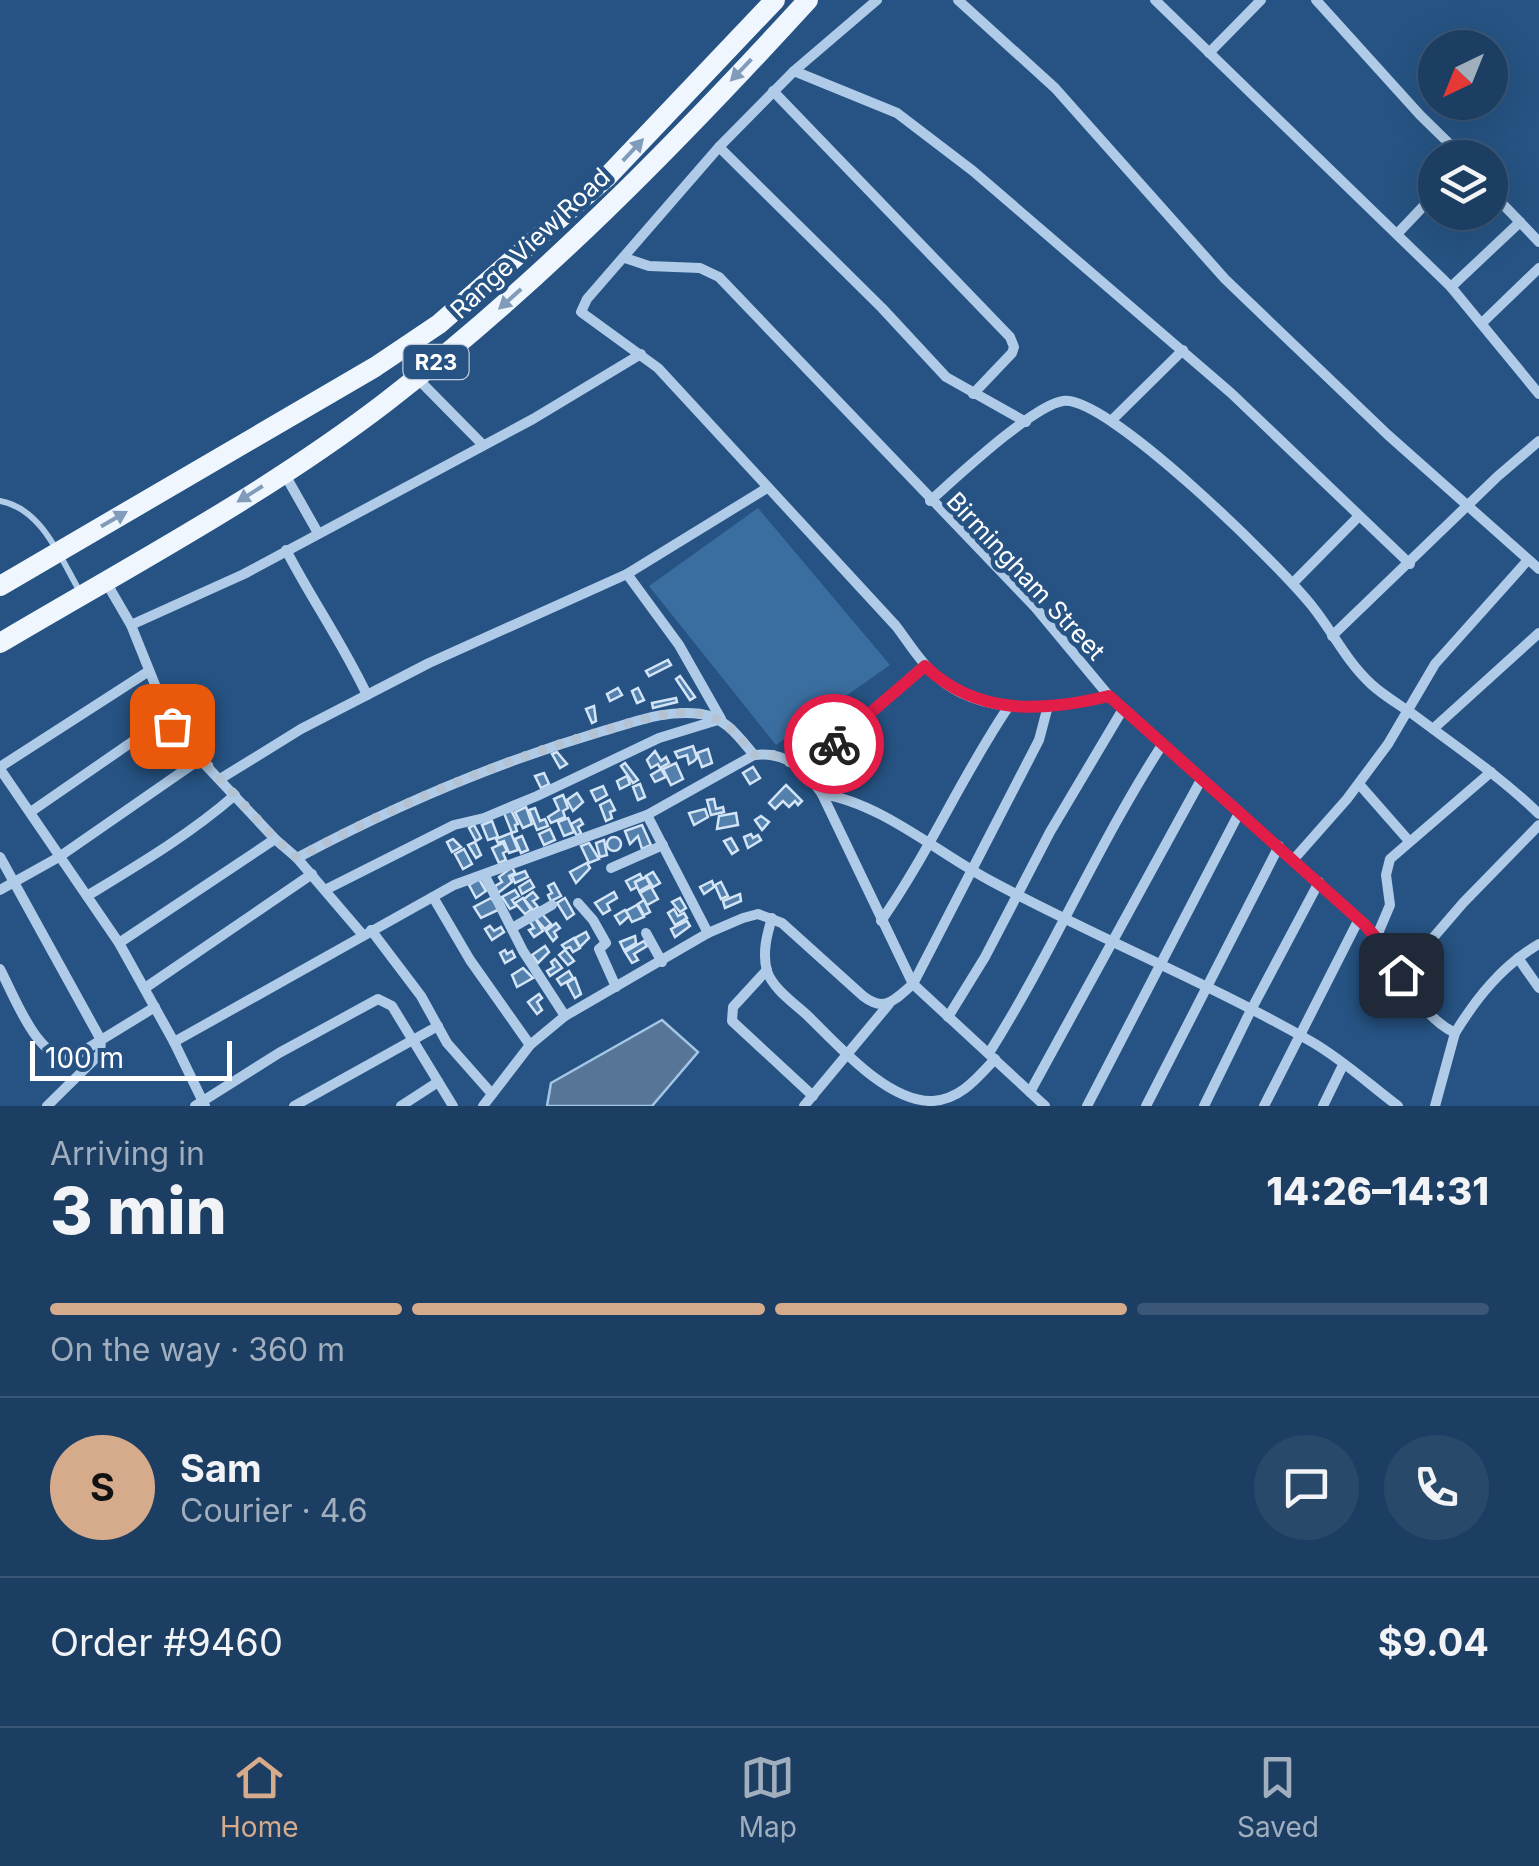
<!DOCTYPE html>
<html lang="en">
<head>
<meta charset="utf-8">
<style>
  body { margin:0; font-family:Inter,sans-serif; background:#29496b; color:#f1f3f6; height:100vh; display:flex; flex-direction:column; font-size:38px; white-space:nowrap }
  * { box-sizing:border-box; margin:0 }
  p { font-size:32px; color:#a0aebe }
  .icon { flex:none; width:55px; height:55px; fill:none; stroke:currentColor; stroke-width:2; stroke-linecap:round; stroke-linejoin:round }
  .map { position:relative; height:1106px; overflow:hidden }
  .drawer { display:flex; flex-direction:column; background:#1c3e62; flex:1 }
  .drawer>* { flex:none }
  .needle { width:65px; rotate:223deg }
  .fabs { position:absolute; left:1418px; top:30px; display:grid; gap:20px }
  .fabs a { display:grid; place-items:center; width:90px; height:90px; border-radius:50%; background:#1c3e62; box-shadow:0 10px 40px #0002,0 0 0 2px #3a5777; font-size:50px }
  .scale { position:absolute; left:30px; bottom:25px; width:202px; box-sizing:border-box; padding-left:10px; border:5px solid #fff; border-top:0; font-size:28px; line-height:35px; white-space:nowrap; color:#fff; -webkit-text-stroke:8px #265383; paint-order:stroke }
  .pin { position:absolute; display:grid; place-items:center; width:85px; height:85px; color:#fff; margin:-42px; border-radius:20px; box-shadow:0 5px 15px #0006 }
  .courier { position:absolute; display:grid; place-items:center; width:100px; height:100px; margin:-50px; border:8px solid #e11d48; border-radius:50%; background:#fff; color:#222; box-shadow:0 2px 12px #0007 }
  .headline em { font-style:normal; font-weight:800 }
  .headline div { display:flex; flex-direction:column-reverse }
  .headline { display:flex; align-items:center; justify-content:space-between; height:170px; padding:0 50px }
  h1 { font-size:65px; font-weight:800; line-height:75px }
  .bar { display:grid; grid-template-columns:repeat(4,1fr); gap:15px 10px; align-content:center; height:120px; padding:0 50px }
  .bar i { height:12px; border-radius:8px; background:#3a5777 }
  .bar .selected { background:#d6ab8b }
  .bar p { grid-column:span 4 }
  .line { display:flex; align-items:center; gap:25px; padding:0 50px; border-top:2px solid #3a5777 }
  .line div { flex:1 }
  .round { display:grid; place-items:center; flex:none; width:105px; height:105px; border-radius:52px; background:#29496b }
  .menu { display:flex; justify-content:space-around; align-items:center; height:140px; border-top:2px solid #3a5777; background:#1c3e62; font-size:28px; color:#a0aebe }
  .menu a { display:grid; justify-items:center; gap:5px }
  .menu .selected { color:#d6ab8b }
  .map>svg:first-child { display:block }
  .green { fill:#3b6ea0 }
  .water { fill:#577697; stroke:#a3c6e7; stroke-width:2.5 }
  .building { fill:#5380ac; stroke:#d2e4f6; stroke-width:2.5 }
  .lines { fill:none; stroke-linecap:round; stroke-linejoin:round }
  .lane { stroke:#afcbe7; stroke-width:6 }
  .street { stroke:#afcbe7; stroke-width:10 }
  .primary { stroke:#f0f6fd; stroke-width:20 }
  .oneway { fill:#819cba }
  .done { stroke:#b3c3d4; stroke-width:10; stroke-dasharray:0 18 }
  .route { stroke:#e11d48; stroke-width:12 }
  .labels { text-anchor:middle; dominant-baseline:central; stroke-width:9; stroke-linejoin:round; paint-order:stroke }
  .shield { fill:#265383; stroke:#becbda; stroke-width:2.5 }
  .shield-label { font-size:22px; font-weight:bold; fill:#fff }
  .street-label { font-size:25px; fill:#fff; stroke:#265383 }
</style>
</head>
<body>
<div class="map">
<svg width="1539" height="1106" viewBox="0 0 1539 1106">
  <rect width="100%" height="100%" fill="#265383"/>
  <polygon class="green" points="758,508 890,665 776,745 649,586"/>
  <polygon class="water" points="662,1020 698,1052 652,1106 547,1106 551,1083"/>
  <g class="building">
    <polygon points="668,660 671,665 649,676 646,671"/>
    <polygon points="680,676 695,697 690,700 676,679"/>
    <polygon points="618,688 622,695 610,701 607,694"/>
    <polygon points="638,688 644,700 637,703 632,691"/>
    <polygon points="676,698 677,702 653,708 652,703"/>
    <polygon points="594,706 596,721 592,723 586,709"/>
    <polygon points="693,746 697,758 694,761 689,764 687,755 678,758 675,752"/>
    <polygon points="708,749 712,763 702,767 697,753"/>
    <polygon points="655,751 661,761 666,757 669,763 660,768 658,764 651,768 647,760"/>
    <polygon points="557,752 567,764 560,768 552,754"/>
    <polygon points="625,763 638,780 633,783 621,766"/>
    <polygon points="676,763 683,779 671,785 663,769"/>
    <polygon points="753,767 760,778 750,784 743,773"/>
    <polygon points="661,769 666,777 655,782 651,775"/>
    <polygon points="544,773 549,784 541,788 535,776"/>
    <polygon points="627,776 630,784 620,789 617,781"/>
    <polygon points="640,784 645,797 638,800 633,787"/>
    <polygon points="786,785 802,801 798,805 795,801 789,807 783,801 775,809 769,803"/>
    <polygon points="603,786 607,795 596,801 591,791"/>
    <polygon points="577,793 583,802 573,811 567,800"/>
    <polygon points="563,795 568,808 563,811 565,817 551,823 548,817 559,810 554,799"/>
    <polygon points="714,799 716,809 723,807 724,812 711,815 707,800"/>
    <polygon points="610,800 615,810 610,812 612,818 606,821 600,805"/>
    <polygon points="526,807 532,824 523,828 515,812"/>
    <polygon points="535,808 540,821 545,819 548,826 537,830 529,810"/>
    <polygon points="705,809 708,817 694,825 689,813"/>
    <polygon points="511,810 518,824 515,825 517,831 512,833 504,813"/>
    <polygon points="736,813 738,825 717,829 719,816"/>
    <polygon points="761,816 769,822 762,830 755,820"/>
    <polygon points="568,818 574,832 564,836 558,822"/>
    <polygon points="580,819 583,824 578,827 581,833 577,836 571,824"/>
    <polygon points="492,821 498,837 488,840 482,825"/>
    <polygon points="474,825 481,838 476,841 469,828"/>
    <polygon points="642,825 651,845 642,849 638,836 630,844 625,831"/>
    <polygon points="550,829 555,840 544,845 539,834"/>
    <polygon points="511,833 518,850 509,853 504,841 498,843 496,839"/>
    <polygon points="751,834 753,838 758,835 761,840 748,848 744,837"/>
    <polygon points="522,836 528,850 521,853 515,839"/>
    <circle cx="614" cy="844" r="7"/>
    <polygon points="731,838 738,850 732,854 724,841"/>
    <polygon points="453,839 461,847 452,852 447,842"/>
    <polygon points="604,840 607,855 600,857 596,843"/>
    <polygon points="475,842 481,855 476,858 468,845"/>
    <polygon points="503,843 507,851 503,853 506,860 499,863 492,848"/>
    <polygon points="589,843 599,859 589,863 581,846"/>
    <polygon points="464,849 472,864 463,869 455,854"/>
    <polygon points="587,863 590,868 576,883 570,872"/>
    <polygon points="512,867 515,873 509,876 512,882 498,893 495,886 502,882 499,877"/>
    <polygon points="525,871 528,877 515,883 512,876"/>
    <polygon points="653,872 660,883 653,887 646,876"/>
    <polygon points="640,874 642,878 635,882 637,887 631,890 626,881"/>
    <polygon points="646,877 650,885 639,891 635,882"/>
    <polygon points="479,879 486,891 476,898 469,885"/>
    <polygon points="530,880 534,887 522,894 519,887"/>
    <polygon points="712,881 714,887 704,894 700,887"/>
    <polygon points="721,882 728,896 721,899 715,885"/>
    <polygon points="554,883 561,896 551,901 548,895 552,893 548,886"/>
    <polygon points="651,887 658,899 647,905 640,893"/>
    <polygon points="515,890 519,896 512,900 516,906 510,909 502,897"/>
    <polygon points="533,892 538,898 533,901 538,907 533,910 524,899"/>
    <polygon points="614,892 617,898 607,904 610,910 603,914 595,903"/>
    <polygon points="740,894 741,901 725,908 723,901"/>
    <polygon points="491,898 500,909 481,918 474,907"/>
    <polygon points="523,898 531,910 525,914 515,903"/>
    <polygon points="565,898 574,914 567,919 557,903"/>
    <polygon points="680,898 686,908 680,912 672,902"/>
    <polygon points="644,900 650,912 644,915 638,904"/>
    <polygon points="637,905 644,917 632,922 626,911"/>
    <polygon points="674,909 678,916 684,913 687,918 675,925 668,913"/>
    <polygon points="625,910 629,916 620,924 615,916"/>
    <polygon points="542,914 551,924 545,929 536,919"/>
    <polygon points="535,918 543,931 534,937 529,930 534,928 530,922"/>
    <polygon points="687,921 690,926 675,937 671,929"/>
    <polygon points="556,923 560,928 554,932 557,937 553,941 546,931"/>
    <polygon points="490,926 494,931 501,927 504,932 492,940 485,929"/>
    <polygon points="586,932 589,938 580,947 575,938"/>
    <polygon points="635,936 636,943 624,950 620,942"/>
    <polygon points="574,938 580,948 573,952 570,947 565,949 562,945"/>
    <polygon points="644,941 647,946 634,954 638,960 632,963 625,952"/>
    <polygon points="545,946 549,952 538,963 532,955"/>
    <polygon points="505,950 507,954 512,951 515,957 505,963 500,953"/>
    <polygon points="565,950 574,961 568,965 559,955"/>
    <polygon points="555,959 562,968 550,976 547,971 554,967 551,962"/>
    <polygon points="523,968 533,978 517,987 512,975"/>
    <polygon points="569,971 573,978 561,985 557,979"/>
    <polygon points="575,978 581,994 575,998 567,983"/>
    <polygon points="539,994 542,998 537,1002 542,1010 537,1014 528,1002"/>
  </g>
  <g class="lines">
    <path class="lane" d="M0 501C41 508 60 557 79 590"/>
    <g class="street">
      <path d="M877 0 794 71 719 147 587 299 581 312 658 368 896 626C909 643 920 662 936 676 983 718 1052 709 1109 696"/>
      <polyline points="958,0 1055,88 1225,279 1388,435 1539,569"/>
      <polyline points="1155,0 1451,287 1539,394"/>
      <polyline points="1316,0 1420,115 1464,158"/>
      <polyline points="1209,53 1261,0"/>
      <polyline points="794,71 897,113 973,171 1231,393 1410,564"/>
      <polyline points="773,91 1010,337 1014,347 1012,353 973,394"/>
      <polyline points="719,147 882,308 946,377 1026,422"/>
      <polyline points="1490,191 1520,222"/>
      <polyline points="1397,234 1435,194"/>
      <path d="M625 258 649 266 700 268 719 277 1035 607 1109 696 1365 925C1373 934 1383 944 1391 955 1410 984 1421 1016 1455 1033L1435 1106"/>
      <polyline points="1451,287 1520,222 1539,242"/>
      <polyline points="1482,323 1539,268"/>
      <polyline points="417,378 483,445"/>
      <polyline points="1112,420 1183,350"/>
      <polyline points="284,473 318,533"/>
      <path d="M930 501C956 478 1032 406 1063 401 1108 395 1281 567 1312 606 1333 632 1346 661 1371 684 1384 696 1400 705 1414 715 1457 747 1501 777 1539 814"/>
      <path d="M286 550C312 600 343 644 367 695"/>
      <polyline points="106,582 131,625 168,717 181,739 275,839 297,858 362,934"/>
      <polyline points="1293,583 1359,516"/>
      <polyline points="131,625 244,574 533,419 641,354"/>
      <polyline points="1332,636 1498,476 1539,441"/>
      <polyline points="1433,729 1539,633"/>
      <polyline points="0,767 149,671"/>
      <polyline points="0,769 119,943 174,1042 205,1106"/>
      <polyline points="806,770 925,665"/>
      <polyline points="220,779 301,729 429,663 627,574 767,488"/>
      <polyline points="1359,784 1409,841"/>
      <path d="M822 794C881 803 938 853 991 881 1097 938 1209 983 1312 1042 1343 1060 1370 1085 1398 1106"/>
      <polyline points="32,811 168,717"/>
      <polyline points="647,815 708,933"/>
      <polyline points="0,857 101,1040 100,1054 47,1106"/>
      <path d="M297 858C394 806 498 762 603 731 635 722 667 709 701 714 726 718 738 736 754 755"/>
      <polyline points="1294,859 1347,799 1388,744 1435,664 1527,561"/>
      <polyline points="611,868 663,845"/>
      <polyline points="485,876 523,951 565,1016"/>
      <polyline points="0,890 59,857 199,760"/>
      <polyline points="325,890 454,825 484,818 537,796 659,738 721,719 679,645 627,574"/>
      <path d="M87 896C138 865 189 835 235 795"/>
      <polyline points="433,897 470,960 530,1045"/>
      <polyline points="578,903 593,920 606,943 599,949 616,987"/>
      <path d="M772 918C767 934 762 953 767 971 773 989 794 1003 808 1016 838 1045 888 1103 933 1101 961 1099 977 1078 995 1059"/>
      <path d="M881 921C929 853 962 775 1009 706"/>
      <polyline points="512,928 552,905"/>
      <polyline points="371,930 421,996 447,1043 492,1094"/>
      <polyline points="646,933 662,962"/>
      <polyline points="1376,938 1390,905 1386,875 1390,859 1491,772"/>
      <polyline points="119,943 275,839"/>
      <polyline points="1518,958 1539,988"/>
      <path d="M0 969C14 995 40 1068 75 1056L155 1007"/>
      <polyline points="767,970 733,1007 732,1021 813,1096"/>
      <polyline points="1401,975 1463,903 1539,825"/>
      <polyline points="145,988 312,874"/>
      <polyline points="948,1017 985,957 1050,832 1123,709"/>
      <path d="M1455 1033C1477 997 1502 966 1539 944"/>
      <path d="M174 1042 454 885 647 815 754 755C786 751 805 769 822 794L913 984 1045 1106"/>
      <path d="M989 1053C1052 953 1098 844 1162 745"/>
      <polyline points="1030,1092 1201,780"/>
      <polyline points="195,1106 279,1053 378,999 392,1006 453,1106"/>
      <polyline points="294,1106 438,1026"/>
      <polyline points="401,1106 438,1082"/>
      <path d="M483 1106 530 1045 565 1016 708 933 743 918 758 914 782 923 863 996C885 1013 894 1000 913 984L1039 740 1048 706"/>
      <polyline points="804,1106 889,1004"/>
      <polyline points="1087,1106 1239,813"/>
      <polyline points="1146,1106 1279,846"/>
      <polyline points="1204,1106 1251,1010 1319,882"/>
      <polyline points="1264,1106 1359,919"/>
      <polyline points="1323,1106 1343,1065"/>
    </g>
    <g class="primary">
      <polyline points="0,586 375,367 439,324 606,178 775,0"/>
      <path d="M0 643C130 566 266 494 386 402 540 283 677 143 808 0"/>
    </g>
  </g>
  <defs><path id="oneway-solid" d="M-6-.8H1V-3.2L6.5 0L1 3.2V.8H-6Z" transform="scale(2.5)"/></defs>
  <g class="oneway">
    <use href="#oneway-solid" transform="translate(741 70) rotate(134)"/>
    <use href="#oneway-solid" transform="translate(633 150) rotate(-47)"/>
    <use href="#oneway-solid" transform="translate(510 299) rotate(138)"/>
    <use href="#oneway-solid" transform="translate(250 494) rotate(148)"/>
    <use href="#oneway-solid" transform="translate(114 519) rotate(-30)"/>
  </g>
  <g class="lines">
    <path class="done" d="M172 726 275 839 297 858C394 806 497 762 603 731 635 722 667 709 701 714 726 718 738 736 754 755H774L806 770 834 744"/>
    <path class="route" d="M834 744 925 666C977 716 1042 712 1109 696L1365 925 1390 954 1401 975"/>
  </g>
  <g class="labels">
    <rect class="shield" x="403.5" y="345" width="65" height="34" rx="8"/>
    <g class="shield-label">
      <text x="436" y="362">R23</text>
    </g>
    <g class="street-label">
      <text transform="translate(530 243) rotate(-43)">Range View Road</text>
      <text transform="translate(1026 576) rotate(47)">Birmingham Street</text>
    </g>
  </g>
</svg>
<div class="fabs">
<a><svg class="needle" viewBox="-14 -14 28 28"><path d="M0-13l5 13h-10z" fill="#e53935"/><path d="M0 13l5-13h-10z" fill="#a0aebe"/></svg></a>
<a><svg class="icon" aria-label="layers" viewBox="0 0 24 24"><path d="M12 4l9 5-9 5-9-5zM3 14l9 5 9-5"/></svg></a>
</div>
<div class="scale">100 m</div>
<div class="pin" style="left:172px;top:726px;background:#ea580c"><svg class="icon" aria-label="bag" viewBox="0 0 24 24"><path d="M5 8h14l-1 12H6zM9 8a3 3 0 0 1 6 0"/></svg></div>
<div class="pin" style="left:1401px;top:975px;background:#1f2937"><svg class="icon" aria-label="home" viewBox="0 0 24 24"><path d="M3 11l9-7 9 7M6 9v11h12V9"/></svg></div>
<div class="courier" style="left:834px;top:744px"><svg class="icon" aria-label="bike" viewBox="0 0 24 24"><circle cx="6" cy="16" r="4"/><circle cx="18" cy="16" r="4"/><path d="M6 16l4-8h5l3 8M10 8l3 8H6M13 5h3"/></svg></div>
</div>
<section class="drawer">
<div class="headline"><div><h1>3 min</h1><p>Arriving in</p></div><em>14:26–14:31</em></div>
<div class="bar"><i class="selected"></i><i class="selected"></i><i class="selected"></i><i></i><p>On the way · 360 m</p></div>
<div class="line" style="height:180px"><b class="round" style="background:#d6ab8b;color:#111">S</b><div><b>Sam</b><p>Courier · 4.6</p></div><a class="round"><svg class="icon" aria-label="chat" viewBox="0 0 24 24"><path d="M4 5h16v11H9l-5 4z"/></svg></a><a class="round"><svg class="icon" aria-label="phone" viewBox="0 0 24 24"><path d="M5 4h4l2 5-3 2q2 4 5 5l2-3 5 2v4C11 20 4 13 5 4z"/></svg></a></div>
<div class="line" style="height:130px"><div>Order #9460</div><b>$9.04</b></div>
</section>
<nav class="menu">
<a class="selected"><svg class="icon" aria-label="home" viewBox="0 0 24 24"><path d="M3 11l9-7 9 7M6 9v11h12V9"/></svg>Home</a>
<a><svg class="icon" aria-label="map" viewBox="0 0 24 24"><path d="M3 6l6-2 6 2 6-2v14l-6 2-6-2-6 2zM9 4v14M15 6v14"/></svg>Map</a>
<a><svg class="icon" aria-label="saved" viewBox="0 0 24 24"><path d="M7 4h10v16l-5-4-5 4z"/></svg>Saved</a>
</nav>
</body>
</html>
